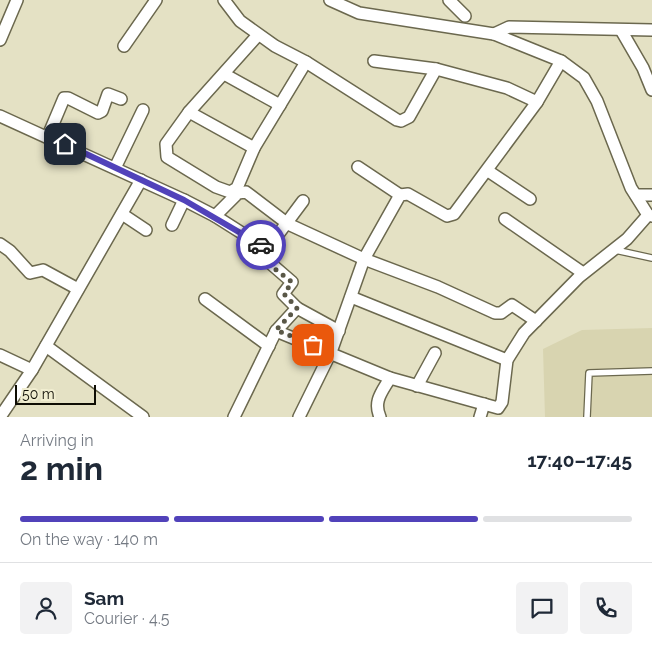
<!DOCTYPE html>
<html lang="en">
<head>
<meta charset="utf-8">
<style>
  body { margin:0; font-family:Raleway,sans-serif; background:#f2f2f3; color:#1f2937; height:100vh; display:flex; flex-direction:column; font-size:19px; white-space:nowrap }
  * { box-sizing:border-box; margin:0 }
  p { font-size:16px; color:#747a83 }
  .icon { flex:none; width:28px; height:28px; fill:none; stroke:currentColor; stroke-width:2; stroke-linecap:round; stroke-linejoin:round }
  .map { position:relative; height:417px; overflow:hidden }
  .sheet { display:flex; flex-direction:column; background:#fff; flex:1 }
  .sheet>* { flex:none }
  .scale { position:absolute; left:15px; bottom:12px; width:81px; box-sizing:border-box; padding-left:5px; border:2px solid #0e0d04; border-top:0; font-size:14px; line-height:18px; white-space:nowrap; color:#0e0d04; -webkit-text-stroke:4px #f1eed1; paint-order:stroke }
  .pin { position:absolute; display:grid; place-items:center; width:42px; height:42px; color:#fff; margin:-21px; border-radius:10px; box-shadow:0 2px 8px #0006 }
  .courier { position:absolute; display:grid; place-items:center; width:50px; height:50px; margin:-25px; border:4px solid #5142ba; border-radius:50%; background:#fff; color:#222; box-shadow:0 1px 6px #0007 }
  .head em { font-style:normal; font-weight:700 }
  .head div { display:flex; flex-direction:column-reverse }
  .head { display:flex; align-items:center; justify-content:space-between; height:85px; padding:0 20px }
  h1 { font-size:32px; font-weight:700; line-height:38px }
  .bar { display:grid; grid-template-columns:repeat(4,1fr); gap:8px 5px; align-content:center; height:60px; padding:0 20px }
  .bar i { height:6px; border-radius:4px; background:#e0e1e3 }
  .bar .current { background:#5142ba }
  .bar p { grid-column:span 4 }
  .line { display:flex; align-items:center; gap:12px; padding:0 20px; border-top:1px solid #e0e1e3 }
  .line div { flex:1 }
  .round { display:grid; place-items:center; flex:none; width:52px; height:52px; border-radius:5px; background:#f2f2f3 }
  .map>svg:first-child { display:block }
  .built { fill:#d8d4b0 }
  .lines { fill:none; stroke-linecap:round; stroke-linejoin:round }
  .service-casing { stroke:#6b684e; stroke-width:8 }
  .minor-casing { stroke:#6b684e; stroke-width:14 }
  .service { stroke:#fff; stroke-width:5.5 }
  .minor { stroke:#fff; stroke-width:11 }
  .done { stroke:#595747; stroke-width:5; stroke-dasharray:0 9 }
  .route { stroke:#5142ba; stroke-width:6 }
</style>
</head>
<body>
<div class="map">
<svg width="652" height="417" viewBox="0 0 652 417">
  <rect width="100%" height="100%" fill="#e4e1c4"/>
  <polygon class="built" points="652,328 652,417 545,417 543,349 582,330"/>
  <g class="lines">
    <defs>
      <g id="service">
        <polyline points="615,250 652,258"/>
        <polyline points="587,417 589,373 652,371"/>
      </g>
      <g id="minor">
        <polyline points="224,0 240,21 275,46 306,62 397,120 401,121 409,117 436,69 507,88 537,102"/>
        <polyline points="330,0 359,13 494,34 561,61 584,78 597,101 631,188 648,215 652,216"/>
        <polyline points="449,0 465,16"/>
        <polyline points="621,30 643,68 652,90"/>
        <polyline points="494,34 509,27 652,30"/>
        <polyline points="258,35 189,112 166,144 167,157 216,187 230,192 237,188 254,148 306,62"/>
        <polyline points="0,40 17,0"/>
        <polyline points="124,46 156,0"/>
        <polyline points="374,61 436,69"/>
        <polyline points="224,74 280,105"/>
        <polyline points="189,112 254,148"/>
        <polyline points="0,116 184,200 215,216"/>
        <polyline points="48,136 64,98 68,98 98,113 102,111 108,94 121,99"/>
        <polyline points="358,167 400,195"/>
        <polyline points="115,168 143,110"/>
        <polyline points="488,171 530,199"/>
        <polyline points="636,195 652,195"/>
        <polyline points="122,214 146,230"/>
        <polyline points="505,219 583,273"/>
        <polyline points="172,225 184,200"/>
        <polyline points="0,244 10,251 30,273 43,270 78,289"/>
        <polyline points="267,249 215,216 238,193 246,192 288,224 364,259 438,287 495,313 501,313 512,305 536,321"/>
        <polyline points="351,297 507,360"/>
        <polyline points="205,299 269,346"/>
        <polyline points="297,308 283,294 292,282 262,256 303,201"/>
        <polyline points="276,331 297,308 339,331"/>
        <polyline points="46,346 143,417"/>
        <polyline points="0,355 32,370"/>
        <polyline points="417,386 435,353"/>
        <polyline points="0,417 32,370 141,180"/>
        <polyline points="234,417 276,331 390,378 498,408 502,402 507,360 524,333 579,277 627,239 648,215"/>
        <polyline points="299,417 331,352 364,259 400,195 408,194 447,216 454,214 537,102 561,61"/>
        <path d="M380 417C373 401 382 392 390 378"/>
        <polyline points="480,417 484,404"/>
      </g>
    </defs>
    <use href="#service" class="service-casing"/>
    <use href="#minor" class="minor-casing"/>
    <use href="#service" class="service"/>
    <use href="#minor" class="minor"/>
  </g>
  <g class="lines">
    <polyline class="done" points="261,245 267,249 262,259 292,282 284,294 297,308 276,330 313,345"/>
    <polyline class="route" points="65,144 184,200 261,245"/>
  </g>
</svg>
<div class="scale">50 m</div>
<div class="pin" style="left:313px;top:345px;background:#ea580c"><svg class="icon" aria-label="bag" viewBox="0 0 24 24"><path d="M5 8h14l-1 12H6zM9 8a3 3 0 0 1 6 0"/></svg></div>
<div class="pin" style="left:65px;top:144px;background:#1f2937"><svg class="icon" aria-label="home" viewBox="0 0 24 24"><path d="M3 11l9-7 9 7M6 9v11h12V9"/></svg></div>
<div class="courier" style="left:261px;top:245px"><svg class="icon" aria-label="car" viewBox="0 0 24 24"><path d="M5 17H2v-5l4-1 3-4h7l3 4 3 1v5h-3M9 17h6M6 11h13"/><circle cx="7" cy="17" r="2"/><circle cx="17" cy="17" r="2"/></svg></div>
</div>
<section class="sheet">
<div class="head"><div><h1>2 min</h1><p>Arriving in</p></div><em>17:40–17:45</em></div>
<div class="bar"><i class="current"></i><i class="current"></i><i class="current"></i><i></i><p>On the way · 140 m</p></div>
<div class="line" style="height:90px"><a class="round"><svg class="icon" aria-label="person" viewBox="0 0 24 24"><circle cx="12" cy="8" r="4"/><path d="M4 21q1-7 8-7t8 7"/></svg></a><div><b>Sam</b><p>Courier · 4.5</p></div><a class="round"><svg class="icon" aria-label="chat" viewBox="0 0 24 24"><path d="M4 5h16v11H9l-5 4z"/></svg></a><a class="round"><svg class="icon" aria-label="phone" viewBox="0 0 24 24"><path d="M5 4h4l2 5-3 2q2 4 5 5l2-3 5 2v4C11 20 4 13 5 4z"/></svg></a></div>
</section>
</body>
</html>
